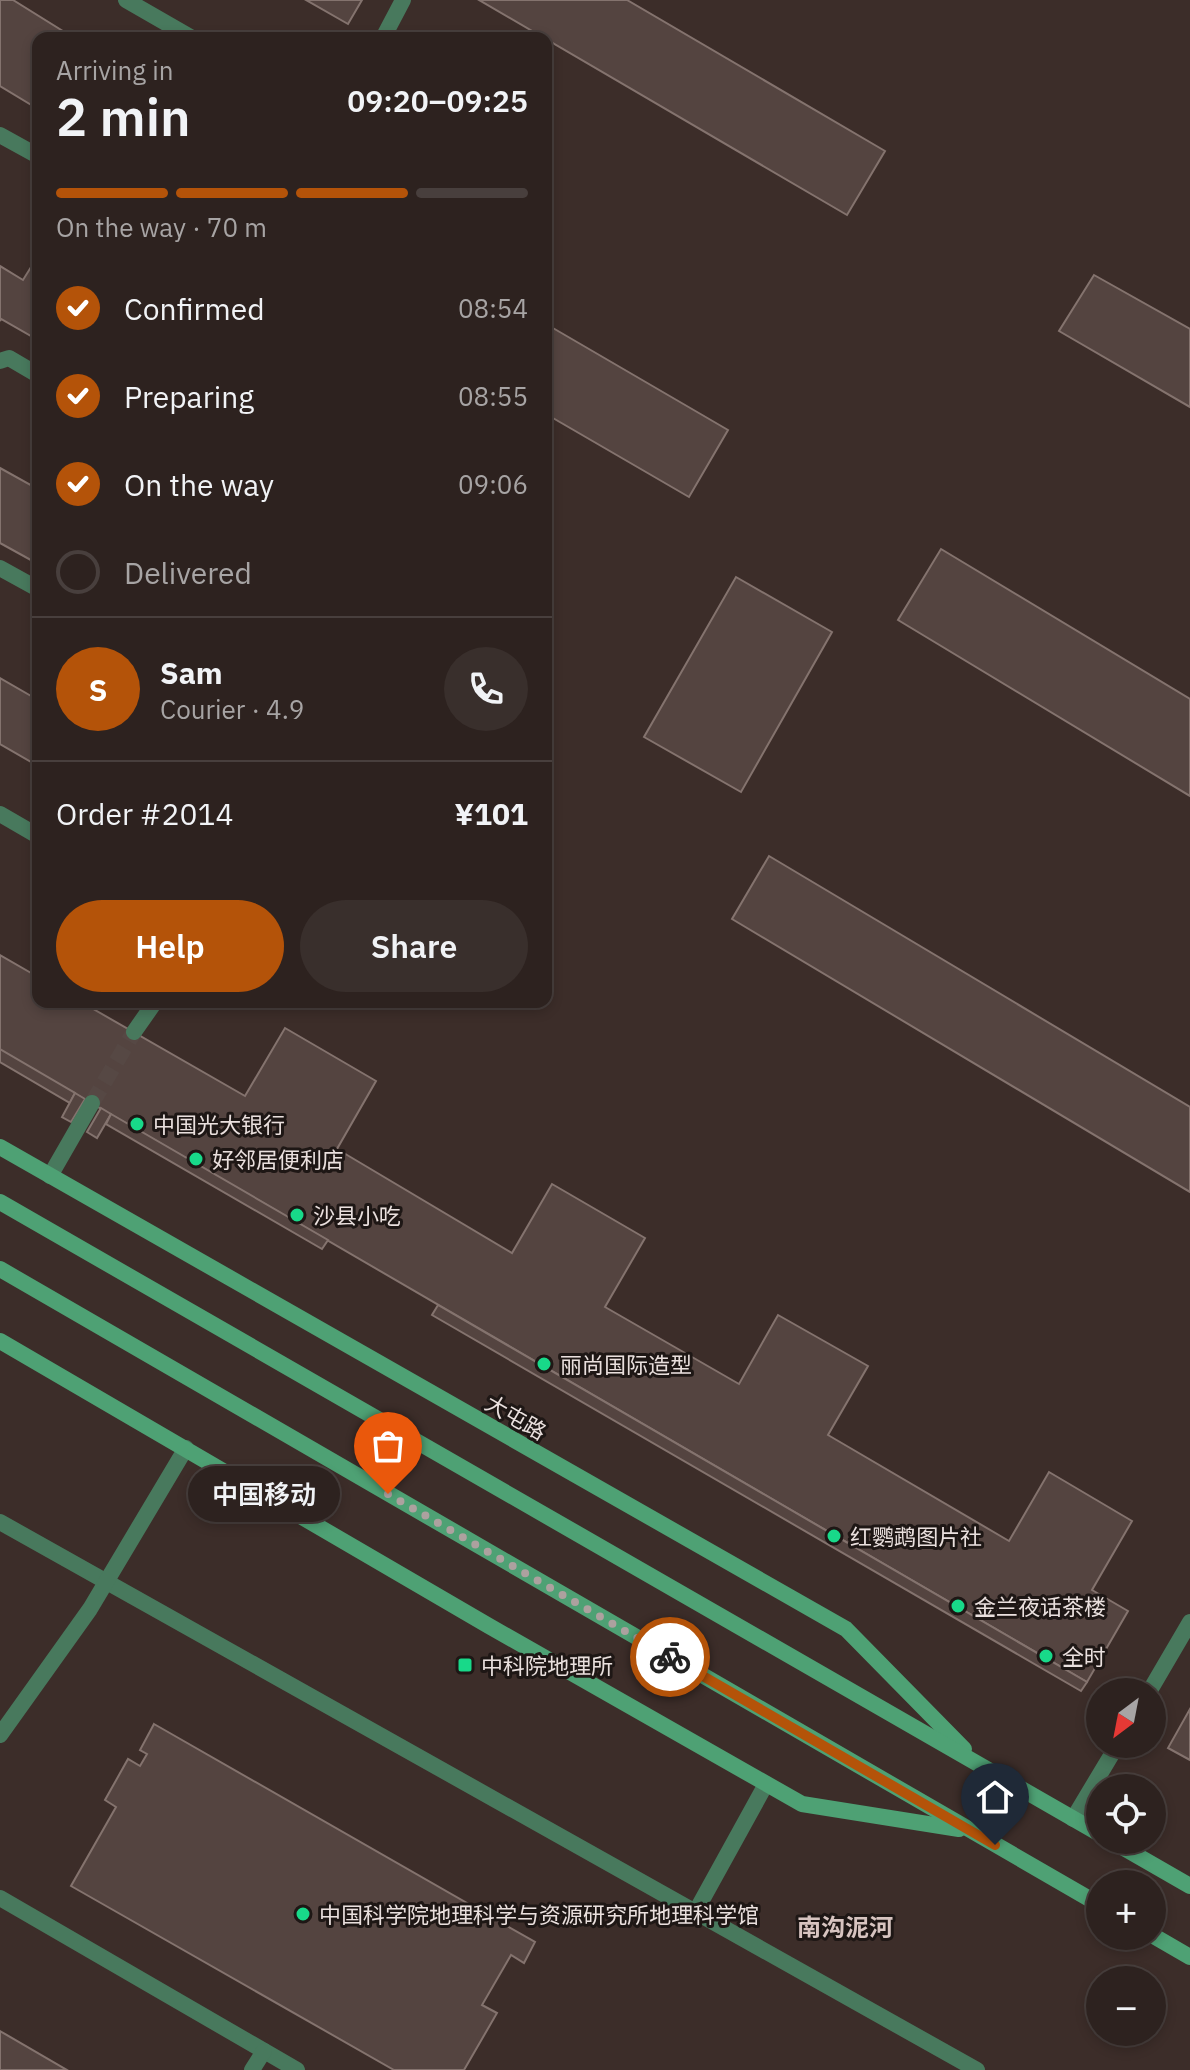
<!DOCTYPE html>
<html lang="en">
<head>
<meta charset="utf-8">
<style>
  body { margin:0; font-family:"IBM Plex Sans","Noto Sans SC",sans-serif; background:#392f2c; color:#f1f3f6; height:100vh; display:flex; flex-direction:column; font-size:30px; white-space:nowrap }
  * { box-sizing:border-box; margin:0 }
  p { font-size:26px; color:#a7a4a4 }
  .icon { flex:none; width:44px; height:44px; fill:none; stroke:currentColor; stroke-width:2; stroke-linecap:round; stroke-linejoin:round }
  .map { position:relative; flex:1; overflow:hidden }
  .drawer { position:absolute; left:32px; top:32px; width:520px; height:976px; display:flex; flex-direction:column; background:#2d221f; border-radius:16px; box-shadow:0 4px 12px #0003,0 0 0 2px #483f3d }
  .drawer>* { flex:none }
  .needle { width:52px; rotate:212deg }
  .buttons { position:absolute; left:1086px; top:1678px; display:grid; gap:16px }
  .buttons a { display:grid; place-items:center; width:80px; height:80px; border-radius:50%; background:#2d221f; box-shadow:0 4px 12px #0003,0 0 0 2px #483f3d; font-size:40px }
  .pin { position:absolute; display:grid; place-items:center; width:68px; height:68px; color:#fff; margin:-82px -34px; border-radius:50% 50% 50% 0; rotate:-45deg; box-shadow:0 0 8px #0007 }
  .pin .icon { rotate:45deg }
  .courier { position:absolute; display:grid; place-items:center; width:80px; height:80px; margin:-40px; border:6px solid #b45309; border-radius:50%; background:#fff; color:#222; box-shadow:0 2px 10px #0007 }
  .bubble { position:absolute; height:56px; border-radius:28px; background:#2d221f; box-shadow:0 4px 12px #0003,0 0 0 2px #483f3d; font-size:26px; font-weight:600; line-height:56px; text-align:center }
  .head em { font-style:normal; font-weight:600 }
  .head div { display:flex; flex-direction:column-reverse }
  .head { display:flex; align-items:center; justify-content:space-between; height:136px; padding:0 24px }
  h1 { font-size:52px; font-weight:600; line-height:60px }
  .bar { display:grid; grid-template-columns:repeat(4,1fr); gap:12px 8px; align-content:center; height:96px; padding:0 24px }
  .bar i { height:10px; border-radius:6px; background:#483f3d }
  .bar .current { background:#b45309 }
  .bar p { grid-column:span 4 }
  .line { display:flex; align-items:center; gap:20px; padding:0 24px; border-top:2px solid #483f3d }
  .line div { flex:1 }
  .round { display:grid; place-items:center; flex:none; width:84px; height:84px; border-radius:42px; background:#392f2c }
  ol { padding:0 24px; list-style:none }
  li { display:flex; align-items:center; gap:24px; height:88px }
  li p { margin-inline-start:auto }
  li .icon { padding:8px; border-radius:50%; background:#b45309; color:#fff; stroke-width:4 }
  li:last-child { color:#a7a4a4 }
  li i { width:44px; height:44px; border:4px solid #483f3d; border-radius:50% }
  .cta { display:flex; gap:16px; margin-top:auto; padding:16px 24px }
  .cta a { flex:1; height:92px; border-radius:48px; background:#b45309; color:#fff; font-size:32px; font-weight:600; line-height:92px; text-align:center }
  .cta a+a { background:#392f2c; color:#f1f3f6 }
  .map>svg:first-child { display:block }
  .building { fill:#544440; stroke:#84736e; stroke-width:2 }
  .lines { fill:none; stroke-linecap:round; stroke-linejoin:round }
  .street-tunnel { stroke:#564844; stroke-width:16; stroke-dasharray:16 8; stroke-linecap:butt }
  .lane { stroke:#48795d; stroke-width:16 }
  .street { stroke:#48795d; stroke-width:16 }
  .secondary { stroke:#4ea174; stroke-width:16 }
  .done { stroke:#ada19f; stroke-width:8; stroke-dasharray:0 14.4 }
  .route { stroke:#b45309; stroke-width:10 }
  .poi-dot { fill:#18d989; stroke:#1e1715; stroke-width:3 }
  .labels { text-anchor:middle; dominant-baseline:central; stroke-width:6; stroke-linejoin:round; paint-order:stroke }
  .poi-label { font-size:22px; fill:#eae0de; stroke:#1e1715; text-anchor:start }
  .street-label { font-size:22px; fill:#eae0de; stroke:#1e1715 }
  .neighbourhood-label { font-size:24px; font-weight:bold; fill:#d7c4c0; stroke:#1e1715 }
</style>
</head>
<body>
<div class="map">
<svg width="1190" height="2070" viewBox="0 0 1190 2070">
  <rect width="100%" height="100%" fill="#3c2d29"/>
  <g class="building">
    <polygon points="0,0 13,0 74,38 38,38 38,109 0,86"/>
    <polygon points="306,0 362,0 348,24"/>
    <polygon points="479,0 627,0 885,151 847,215"/>
    <polygon points="36,259 38,260 38,340 1,319 0,321 0,266 23,280"/>
    <polygon points="1094,275 1190,329 1190,407 1059,331"/>
    <polygon points="546,324 728,430 689,497 546,414"/>
    <polygon points="0,468 38,489 38,564 0,543"/>
    <polygon points="941,549 1190,699 1190,796 898,620"/>
    <polygon points="736,577 832,632 741,792 644,737"/>
    <polygon points="0,678 38,700 38,766 0,744"/>
    <polygon points="769,856 1190,1107 1190,1192 732,919"/>
    <polygon points="0,955 38,977 38,1002 81,1002 245,1096 285,1028 376,1081 337,1149 512,1253 552,1184 645,1238 605,1307 739,1384 778,1315 868,1366 828,1435 1009,1541 1049,1472 1132,1521 1092,1590 1128,1611 1087,1682 0,1050"/>
    <polygon points="0,1049 75,1093 70,1103 0,1062"/>
    <polygon points="75,1093 85,1099 71,1122 62,1117"/>
    <polygon points="101,1108 111,1114 97,1138 87,1132"/>
    <polygon points="111,1114 328,1240 322,1249 106,1124"/>
    <polygon points="438,1305 1087,1682 1081,1691 432,1315"/>
    <polygon points="1190,1709 1190,1760 1168,1748"/>
    <polygon points="154,1724 535,1942 524,1963 511,1955 482,2005 497,2013 464,2070 394,2070 71,1886 116,1807 105,1800 128,1759 140,1766 147,1754 140,1750"/>
    <polygon points="0,2031 67,2070 0,2070"/>
  </g>
  <g class="lines">
    <polyline class="street-tunnel" points="92,1103 134,1032"/>
    <g class="lane">
      <polyline points="126,0 192,38"/>
      <polyline points="0,135 38,156"/>
      <polyline points="0,361 9,358 38,375"/>
      <polyline points="0,568 38,589"/>
      <polyline points="0,814 38,836"/>
      <polyline points="0,1522 977,2070"/>
      <polyline points="0,1898 297,2070"/>
      <polyline points="696,1911 766,1784"/>
      <polyline points="252,2070 264,2051"/>
    </g>
    <g class="street">
      <polyline points="383,38 403,0"/>
      <polyline points="134,1032 155,1002"/>
      <polyline points="50,1176 92,1103"/>
      <polyline points="1149,1692 1190,1622"/>
      <polyline points="0,1735 90,1609 186,1448"/>
      <polyline points="1073,1819 1118,1744"/>
    </g>
    <g class="secondary">
      <polyline points="0,1147 846,1629 964,1749"/>
      <polyline points="0,1202 1100,1834"/>
      <polyline points="0,1269 1100,1905"/>
      <polyline points="0,1341 489,1626 802,1804 959,1829"/>
      <polyline points="1110,1840 1190,1886"/>
      <polyline points="1152,1935 1190,1957"/>
    </g>
  </g>
  <g class="lines">
    <polyline class="done" points="388,1494 670,1657"/>
    <polyline class="route" points="670,1657 995,1845"/>
  </g>
  <g class="poi-dot">
    <circle cx="137" cy="1124" r="8"/>
    <circle cx="196" cy="1159" r="8"/>
    <circle cx="297" cy="1215" r="8"/>
    <circle cx="544" cy="1364" r="8"/>
    <circle cx="834" cy="1536" r="8"/>
    <circle cx="958" cy="1606" r="8"/>
    <circle cx="1046" cy="1656" r="8"/>
    <rect x="457" y="1657" width="16" height="16" rx="4"/>
    <circle cx="303" cy="1914" r="8"/>
  </g>
  <g class="labels">
    <g class="poi-label">
      <text x="153" y="1124">中国光大银行</text>
      <text x="212" y="1159">好邻居便利店</text>
      <text x="313" y="1215">沙县小吃</text>
      <text x="560" y="1364">丽尚国际造型</text>
      <text x="850" y="1536">红鹦鹉图片社</text>
      <text x="974" y="1606">金兰夜话茶楼</text>
      <text x="1062" y="1656">全时</text>
      <text x="481" y="1665">中科院地理所</text>
      <text x="319" y="1914">中国科学院地理科学与资源研究所地理科学馆</text>
    </g>
    <g class="street-label">
      <text transform="translate(516 1417) rotate(30)">大屯路</text>
    </g>
    <g class="neighbourhood-label">
      <text x="845" y="1927">南沟泥河</text>
    </g>
  </g>
</svg>
<div class="buttons">
<a><svg class="needle" viewBox="-14 -14 28 28"><path d="M0-13l5 13h-10z" fill="#e53935"/><path d="M0 13l5-13h-10z" fill="#a7a4a4"/></svg></a>
<a><svg class="icon" aria-label="locate" viewBox="0 0 24 24"><circle cx="12" cy="12" r="6"/><path d="M12 2v4M12 18v4M2 12h4M18 12h4"/></svg></a>
<a>+</a>
<a>−</a>
</div>
<div class="pin" style="left:388px;top:1494px;background:#ea580c"><svg class="icon" aria-label="bag" viewBox="0 0 24 24"><path d="M5 8h14l-1 12H6zM9 8a3 3 0 0 1 6 0"/></svg></div>
<div class="pin" style="left:995px;top:1845px;background:#1f2937"><svg class="icon" aria-label="home" viewBox="0 0 24 24"><path d="M3 11l9-7 9 7M6 9v11h12V9"/></svg></div>
<div class="courier" style="left:670px;top:1657px"><svg class="icon" aria-label="bike" viewBox="0 0 24 24"><circle cx="6" cy="16" r="4"/><circle cx="18" cy="16" r="4"/><path d="M6 16l4-8h5l3 8M10 8l3 8H6M13 5h3"/></svg></div>
<div class="bubble" style="left:188px;top:1466px;width:152px">中国移动</div>
<section class="drawer">
<div class="head"><div><h1>2 min</h1><p>Arriving in</p></div><em>09:20–09:25</em></div>
<div class="bar"><i class="current"></i><i class="current"></i><i class="current"></i><i></i><p>On the way · 70 m</p></div>
<ol>
<li><svg class="icon" aria-label="check" viewBox="0 0 24 24"><path d="M5 12l5 5 9-10"/></svg>Confirmed<p>08:54</p></li>
<li><svg class="icon" aria-label="check" viewBox="0 0 24 24"><path d="M5 12l5 5 9-10"/></svg>Preparing<p>08:55</p></li>
<li><svg class="icon" aria-label="check" viewBox="0 0 24 24"><path d="M5 12l5 5 9-10"/></svg>On the way<p>09:06</p></li>
<li><i></i>Delivered</li>
</ol>
<div class="line" style="height:144px"><b class="round" style="background:#b45309;color:#fff">S</b><div><b>Sam</b><p>Courier · 4.9</p></div><a class="round"><svg class="icon" aria-label="phone" viewBox="0 0 24 24"><path d="M5 4h4l2 5-3 2q2 4 5 5l2-3 5 2v4C11 20 4 13 5 4z"/></svg></a></div>
<div class="line" style="height:104px"><div>Order #2014</div><b>¥101</b></div>
<div class="cta"><a>Help</a><a>Share</a></div>
</section>
</div>
</body>
</html>
